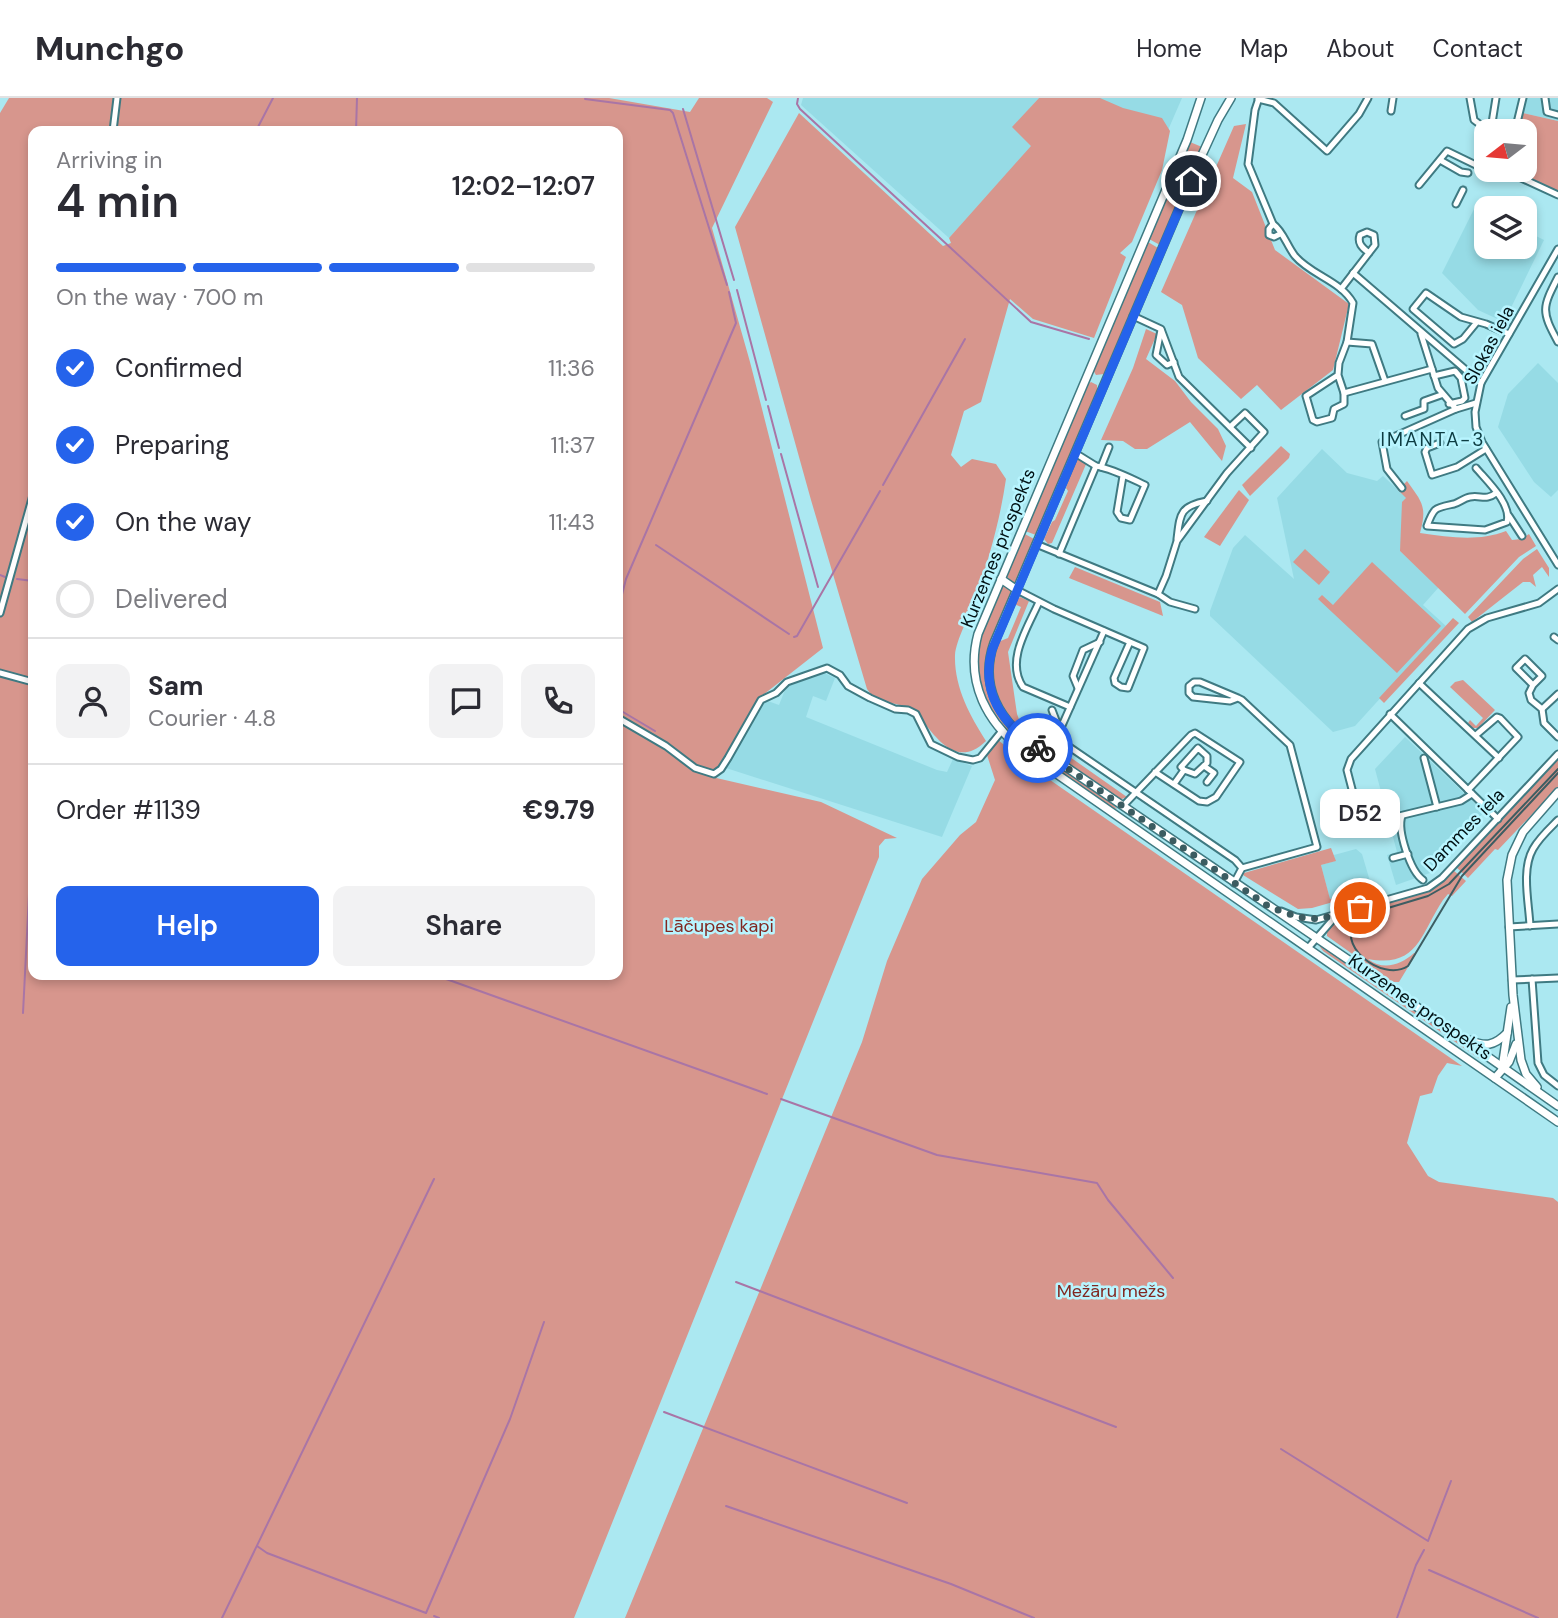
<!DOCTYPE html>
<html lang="en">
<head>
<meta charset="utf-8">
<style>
  body { margin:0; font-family:"DM Sans",sans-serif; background:#f2f2f3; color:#2b2b33; height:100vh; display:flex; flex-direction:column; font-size:26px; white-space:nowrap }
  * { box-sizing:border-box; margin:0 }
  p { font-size:23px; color:#7c7c81 }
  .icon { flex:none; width:38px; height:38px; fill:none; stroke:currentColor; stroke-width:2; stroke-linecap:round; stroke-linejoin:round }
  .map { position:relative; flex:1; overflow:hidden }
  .details { position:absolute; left:28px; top:28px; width:595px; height:854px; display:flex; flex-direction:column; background:#fff; border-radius:14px; box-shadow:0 4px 10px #0003 }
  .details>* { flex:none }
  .needle { width:46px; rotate:254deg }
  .fabs { position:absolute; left:1474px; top:21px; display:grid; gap:14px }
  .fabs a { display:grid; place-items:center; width:63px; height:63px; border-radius:14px; background:#fff; box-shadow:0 4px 10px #0003; font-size:35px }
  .pin { position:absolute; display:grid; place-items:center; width:60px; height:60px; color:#fff; margin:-30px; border:4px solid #fff; border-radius:50%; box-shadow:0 2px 7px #0007 }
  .courier { position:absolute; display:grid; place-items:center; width:70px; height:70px; margin:-35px; border:5px solid #2563eb; border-radius:50%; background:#fff; color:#222; box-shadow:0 2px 9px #0007 }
  .bubble { position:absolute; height:49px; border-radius:14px; background:#fff; box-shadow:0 4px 10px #0003; font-size:23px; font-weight:600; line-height:49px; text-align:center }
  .head em { font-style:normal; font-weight:600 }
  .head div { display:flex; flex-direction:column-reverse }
  .head { display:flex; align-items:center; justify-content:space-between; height:119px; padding:0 28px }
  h1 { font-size:46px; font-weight:600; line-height:52px }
  .bar { display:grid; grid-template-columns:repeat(4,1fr); gap:10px 7px; align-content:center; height:84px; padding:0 28px }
  .bar i { height:9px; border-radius:5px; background:#e1e1e2 }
  .bar .selected { background:#2563eb }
  .bar p { grid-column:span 4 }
  .line { display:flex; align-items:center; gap:18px; padding:0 28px; border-top:2px solid #e1e1e2 }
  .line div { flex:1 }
  .round { display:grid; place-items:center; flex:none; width:74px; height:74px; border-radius:14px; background:#f2f2f3 }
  ol { padding:0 28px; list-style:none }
  li { display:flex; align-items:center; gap:21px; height:77px }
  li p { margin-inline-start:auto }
  li .icon { padding:7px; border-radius:50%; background:#2563eb; color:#fff; stroke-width:4 }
  li:last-child { color:#7c7c81 }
  li i { width:38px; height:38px; border:4px solid #e1e1e2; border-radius:50% }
  .action { display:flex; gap:14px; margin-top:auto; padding:14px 28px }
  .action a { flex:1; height:80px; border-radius:14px; background:#2563eb; color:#fff; font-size:28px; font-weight:600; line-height:80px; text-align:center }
  .action a+a { background:#f2f2f3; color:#2b2b33 }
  header { display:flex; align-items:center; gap:42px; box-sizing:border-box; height:98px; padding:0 35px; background:#fff; border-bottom:2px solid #e1e1e2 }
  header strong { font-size:33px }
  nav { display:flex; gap:38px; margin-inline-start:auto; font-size:24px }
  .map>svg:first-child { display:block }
  .built { fill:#96dbe5 }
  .green { fill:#d7968d; fill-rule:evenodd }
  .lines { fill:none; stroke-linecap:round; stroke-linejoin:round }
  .stream { stroke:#a975a6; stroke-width:2 }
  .street-tunnel { stroke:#91c8d0; stroke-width:5; stroke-dasharray:5 2.5; stroke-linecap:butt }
  .street-casing { stroke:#3f7a82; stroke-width:9 }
  .secondary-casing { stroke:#3f7a82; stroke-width:10 }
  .street { stroke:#fff; stroke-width:5 }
  .secondary { stroke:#fff; stroke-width:7 }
  .tram { stroke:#3d5d62; stroke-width:2 }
  .done { stroke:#3c5c61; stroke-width:7; stroke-dasharray:0 12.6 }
  .route { stroke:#2563eb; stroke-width:9 }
  .labels { text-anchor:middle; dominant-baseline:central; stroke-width:5; stroke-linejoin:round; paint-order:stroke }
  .street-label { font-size:18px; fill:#001114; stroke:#b8f5ff }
  .park-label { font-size:18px; fill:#812720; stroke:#b8f5ff }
  .neighbourhood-label { font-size:19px; letter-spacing:2px; fill:#0d3c42; stroke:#b8f5ff }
</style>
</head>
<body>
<header>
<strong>Munchgo</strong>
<nav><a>Home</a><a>Map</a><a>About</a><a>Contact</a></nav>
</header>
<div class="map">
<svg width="1558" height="1520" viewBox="0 0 1558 1520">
  <rect width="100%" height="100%" fill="#abe8f1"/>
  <g class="built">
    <polygon points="803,0 1039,0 1013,29 1032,48 949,140 801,7"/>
    <polygon points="1074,0 1182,0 1165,39"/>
    <polygon points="1526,0 1558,0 1558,23 1523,15"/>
    <polygon points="1475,109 1486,114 1486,149 1524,149 1524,132 1544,142 1504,224 1478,212 1442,175"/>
    <polygon points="1538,265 1558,285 1558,392 1551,399 1534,384 1498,329 1508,296"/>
    <polygon points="1322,351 1347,375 1377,383 1383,378 1407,400 1400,453 1439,489 1423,507 1446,528 1355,628 1333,634 1210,518 1210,513 1233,450 1245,437 1294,481 1277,400"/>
    <polygon points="822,574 835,580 826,603 813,598 806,619 937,672 947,674 953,661 972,668 942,739 726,670 765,602 779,607 787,587"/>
    <polygon points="1405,639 1484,714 1430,775 1396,787 1387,757 1397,754 1375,671"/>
    <polygon points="1356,751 1362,756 1372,790 1330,802 1321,767 1335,763 1334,757"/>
  </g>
  <g class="green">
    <path d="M9 0H609L690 14 699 0H767L773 4 712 130 750 264 823 550 759 600 712 679 821 704 897 740 885 741 879 748V759L574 1520H0V15ZM33 33H618V877H33Z"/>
    <path d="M1039 0H1100L1123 10 1162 20 1170 33 1162 72 1132 144 1120 155 1126 159 1094 240 1033 221 1010 201 981 304 964 313 951 357 961 369 972 361 996 366 1006 381C1000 422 989 461 975 501 970 517 956 542 955 557 954 589 970 618 986 643 961 667 943 649 925 626 923 622 920 615 916 613 901 603 878 608 867 591L811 402 735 129 799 15 943 148 951 145 949 140 1031 48 1012 29Z"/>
    <polygon points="1523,15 1558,23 1558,93 1514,72 1524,72 1524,33 1518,33"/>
    <polygon points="1246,26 1233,80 1252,94 1275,152 1349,206 1333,272 1281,312 1257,287 1241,301 1198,260 1182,207 1161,194 1234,28"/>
    <polygon points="1190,44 1202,49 1160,147 1149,141"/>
    <polygon points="1148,144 1158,150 1104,276 1096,277 1093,272"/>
    <polygon points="1146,231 1157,236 1146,261 1175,283 1191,304 1218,331 1226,348 1222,363 1190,324 1147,351 1135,351 1123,343 1101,342 1133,270"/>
    <polygon points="1091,284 1097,287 1097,293 1036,437 1025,433 1087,287"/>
    <polygon points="1281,348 1290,356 1289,360 1250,398 1242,387"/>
    <polygon points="1079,360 1087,364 1052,445 1048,446 1044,441 1052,424 1055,422 1068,393 1066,390 1075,361"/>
    <path d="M1407 383C1423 405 1427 409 1420 435 1450 439 1477 444 1506 433L1512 442 1521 441 1529 436 1536 448 1519 459 1465 516 1400 453 1402 404 1406 400 1398 392Z"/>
    <polygon points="1239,392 1249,402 1220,448 1204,439"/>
    <polygon points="1023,435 1034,441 1014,486 1006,478"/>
    <polygon points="1305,451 1330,474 1319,487 1293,464"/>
    <polygon points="1537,451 1549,470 1549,479 1542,469 1533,477 1536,489 1530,484 1523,484 1472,524 1468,519 1523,461"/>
    <polygon points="1372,464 1441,528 1397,575 1318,501 1322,497 1333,507"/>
    <polygon points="1075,469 1160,504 1163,518 1069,480"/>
    <path d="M1001 488 1007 489 1013 493C988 550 963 592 1020 641L1110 703 1117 711C1100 707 1074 684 1058 673 1013 641 965 607 979 544 984 525 994 506 1001 488Z"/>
    <path d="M1020 499 1029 503 1008 554 1017 616 1020 624 1127 699 1119 702C1102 691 1084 677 1066 664 1019 633 979 608 998 544L1008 540 1021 509 1014 506Z"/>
    <polygon points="1453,520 1459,525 1384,605 1379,600"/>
    <polygon points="1463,582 1495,612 1478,630 1473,630 1468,625 1470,622 1476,628 1483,620 1450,589 1455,584"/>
    <polygon points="997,641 1027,666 1462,968 1447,965 1438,978 1432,995 1420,998 1407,1045 1428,1078 1439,1084 1553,1100 1558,1104 1558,1520 625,1520 862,944 887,863 922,781 960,737 976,724 995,682 987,657"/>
    <polygon points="1558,661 1558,689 1498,752 1495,751 1468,780 1456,769"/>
    <polygon points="1331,750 1336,763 1321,767 1330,801 1350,796 1349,792 1353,793 1354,798 1312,810 1298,811 1243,777 1244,775"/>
    <path d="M1453 772 1466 783 1452 798 1448 796 1443 802C1420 837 1418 870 1368 861 1383 873 1401 867 1414 855L1416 856 1399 884H1392L1327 838V830L1334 822 1345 816 1426 794 1433 791Z"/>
    <polygon points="1318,846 1485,962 1480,961 1323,853"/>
  </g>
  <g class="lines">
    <g class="stream">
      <polyline points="798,0 797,6 800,11 1031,224 1089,241"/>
      <polyline points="585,1 670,12 673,15 727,187"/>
      <polyline points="683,11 734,182"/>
      <polyline points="258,33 258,29 273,0"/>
      <polyline points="356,33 357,0"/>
      <polyline points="737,192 766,302"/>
      <polyline points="768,308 779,350"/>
      <polyline points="781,356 818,489"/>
      <polyline points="883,387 965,241"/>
      <polyline points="656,447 789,536"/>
      <polyline points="0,477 5,479"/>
      <polyline points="17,481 33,483"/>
      <polyline points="618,512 626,481 736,225 729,194"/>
      <polyline points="794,539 797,538 880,393"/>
      <polyline points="618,611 655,633"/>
      <polyline points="435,877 767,996"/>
      <polyline points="23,915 33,717"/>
      <polyline points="781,1001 937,1057 1097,1085 1108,1102 1173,1180"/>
      <polyline points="736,1184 1116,1329"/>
      <polyline points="664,1314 907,1405"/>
      <polyline points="1281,1351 1428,1443 1451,1383"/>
      <polyline points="726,1408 951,1486 1034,1520"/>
      <polyline points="257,1448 267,1455 426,1515 510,1321 544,1224"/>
      <polyline points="1429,1472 1538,1520"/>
      <polyline points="434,1518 439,1520"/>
      <polyline points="222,1520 434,1081"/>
      <polyline points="1397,1520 1416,1467 1424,1452"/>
    </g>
    <polyline class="street-tunnel" points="1463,92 1466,85"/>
    <defs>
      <g id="street">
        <path d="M1259 0 1255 12 1248 66 1273 126C1283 133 1287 148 1295 158 1311 177 1341 183 1353 205L1347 244 1339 265 1338 277 1306 298 1313 322 1317 324 1332 320 1334 311 1344 306V295L1338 277"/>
        <polyline points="1470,0 1474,22 1482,28 1490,28 1492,25 1496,0"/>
        <polyline points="1545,0 1547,14 1558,17"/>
        <polyline points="1258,1 1274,5 1327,53 1359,16 1368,0"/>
        <polyline points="1391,13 1393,0"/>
        <polyline points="113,33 117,0"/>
        <polyline points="1515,33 1523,0"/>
        <polyline points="1440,62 1461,74 1468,75"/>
        <polyline points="1494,72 1496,77 1501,79 1506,77 1509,72"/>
        <polyline points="1508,74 1558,97"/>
        <polyline points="1419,87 1447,53 1484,71 1494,73"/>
        <polyline points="1456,106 1463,92"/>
        <polyline points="1273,126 1269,131 1269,137 1274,139 1280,136"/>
        <polyline points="1558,151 1481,285 1475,314 1476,329 1482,344 1558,467"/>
        <polyline points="1353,175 1481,285"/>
        <path d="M1558 179C1542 210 1541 213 1558 244"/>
        <path d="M1341 191 1375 147 1374 137 1367 134 1360 137C1357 146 1363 150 1369 155"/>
        <polyline points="1133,218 1161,231 1179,279 1251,350"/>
        <polyline points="1477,224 1463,241 1454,246 1413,211 1426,195 1461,219 1486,226 1509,236"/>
        <polyline points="1161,232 1156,257 1167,267 1174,264"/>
        <polyline points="1421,236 1438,290 1456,311 1476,305"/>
        <polyline points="1347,244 1372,246 1385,283"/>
        <polyline points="1434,278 1455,273 1461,280 1465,300 1462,303 1449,306"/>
        <polyline points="1344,295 1432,271"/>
        <polyline points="1405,318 1424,311 1424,303 1441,297"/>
        <polyline points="1440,345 1427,350 1425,354 1432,377 1457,369 1486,351"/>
        <path d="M1075 355 1096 368C1113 371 1130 380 1145 387L1130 422 1121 420 1117 414 1123 378"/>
        <polyline points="1101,369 1109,349"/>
        <path d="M1476 370C1487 383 1512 406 1507 424L1485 432 1427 428C1434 409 1435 410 1454 406 1460 404 1464 400 1470 399 1481 397 1486 403 1496 395"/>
        <polyline points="1402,390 1387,371 1382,344 1456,311"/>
        <polyline points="1509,418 1522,438"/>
        <path d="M1177 441C1180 417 1179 408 1207 403"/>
        <polyline points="1036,446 1158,496 1170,504 1195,511"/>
        <polyline points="1059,456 1096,368"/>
        <polyline points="1017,492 1054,511 1144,550 1128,590 1121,589 1115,585 1114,580 1130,544"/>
        <polyline points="1158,496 1166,478 1177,443 1227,375 1264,334 1245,315 1230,329"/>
        <path d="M1039 504C1028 529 1005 563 1023 589L1070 609"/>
        <polyline points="0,515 33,397"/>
        <polyline points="1554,539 1558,542"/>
        <polyline points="0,575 33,584"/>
        <polyline points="1419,585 1499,660"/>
        <polyline points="1533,587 1542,578 1525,561 1516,570 1533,587 1529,595 1531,602 1542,611 1544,625 1558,639"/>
        <polyline points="1078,590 1073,578 1083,552 1100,544"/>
        <polyline points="1542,611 1558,596"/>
        <polyline points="1052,612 1065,646 1235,762 1242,770"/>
        <polyline points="1390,616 1498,721"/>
        <polyline points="618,620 666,648 695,670 714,676 721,671 728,660 761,602 776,595 787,584 827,570 840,577 848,588 870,600 895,611 908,612 916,616 931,646 958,659 973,662 980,660 1001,634"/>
        <polyline points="1060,632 1104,533"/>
        <polyline points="1424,660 1437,709"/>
        <polyline points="1204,668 1214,675 1207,684"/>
        <polyline points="1174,686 1184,672 1181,669 1198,650 1207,658 1207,665 1195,676 1184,672"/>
        <polyline points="1468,692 1518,639 1500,620 1497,619 1476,637"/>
        <polyline points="1472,696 1461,703 1366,726 1360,722 1347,672 1351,661 1468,531 1487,520 1539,505 1558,491"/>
        <polyline points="1123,708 1191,637 1195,635 1240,664 1216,699 1207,704 1199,703 1155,674"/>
        <path d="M1402 718C1397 732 1410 773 1423 782"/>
        <polyline points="1393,760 1408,756"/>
        <polyline points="1234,785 1242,770 1317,749 1290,647 1242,602 1238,600 1200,584 1194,584 1189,588 1189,595 1193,599 1230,603 1238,600"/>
        <polyline points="1281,813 1296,819 1316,822 1428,790 1442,780 1558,656"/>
        <path d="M1530 828C1529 805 1521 772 1533 751 1539 740 1549 731 1558 722"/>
        <polyline points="1509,829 1558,826"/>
        <polyline points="1308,850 1335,819"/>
        <polyline points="1532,881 1538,965 1544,977 1558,988"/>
        <polyline points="1512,882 1558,880"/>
      </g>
      <g id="secondary">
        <path d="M1201 0 1187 42 978 536C965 585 987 625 1025 654L1558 1024"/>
        <path d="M1231 0 1218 22 1202 57 994 545C980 585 997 618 1028 643L1397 895 1558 1008"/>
        <polyline points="1001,481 1017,492"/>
        <path d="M1469 942C1486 949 1494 948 1507 935"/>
        <polyline points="1502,970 1511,909"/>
        <polyline points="1495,980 1509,964 1516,946"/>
        <polyline points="1537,989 1526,976 1521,962 1513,897 1507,782 1512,757 1523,734 1558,694"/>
      </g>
    </defs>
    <use href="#street" class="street-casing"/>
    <use href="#secondary" class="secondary-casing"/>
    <use href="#street" class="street"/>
    <use href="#secondary" class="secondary"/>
    <path class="tram" d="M1558 671 1449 786 1428 798 1358 819C1332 846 1382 885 1408 868L1462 778 1558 675"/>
  </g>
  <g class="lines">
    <path class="done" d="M1038 650 1268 808C1313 826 1314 823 1360 810"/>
    <path class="route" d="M1038 650C1004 627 980 595 992 552L1191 83"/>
  </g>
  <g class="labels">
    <g class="street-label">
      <text transform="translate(1489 247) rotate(-62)">Slokas iela</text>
      <text transform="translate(998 450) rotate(-68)">Kurzemes prospekts</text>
      <text transform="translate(1464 732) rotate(-46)">Dammes iela</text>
      <text transform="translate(1420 909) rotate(35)">Kurzemes prospekts</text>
    </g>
    <g class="park-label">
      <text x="719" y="828">Lāčupes kapi</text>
      <text x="1111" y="1193">Mežāru mežs</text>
    </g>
    <g class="neighbourhood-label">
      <text x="1433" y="341">IMANTA-3</text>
    </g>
  </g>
</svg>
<div class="fabs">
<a><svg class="needle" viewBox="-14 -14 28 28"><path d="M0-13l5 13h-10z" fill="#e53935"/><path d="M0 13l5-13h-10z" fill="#7c7c81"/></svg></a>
<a><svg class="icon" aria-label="layers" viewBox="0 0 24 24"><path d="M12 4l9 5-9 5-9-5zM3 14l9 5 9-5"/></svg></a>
</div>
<div class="pin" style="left:1360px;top:810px;background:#ea580c"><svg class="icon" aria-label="bag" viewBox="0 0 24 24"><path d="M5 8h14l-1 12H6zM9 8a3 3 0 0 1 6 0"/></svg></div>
<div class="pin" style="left:1191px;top:83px;background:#1f2937"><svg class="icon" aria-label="home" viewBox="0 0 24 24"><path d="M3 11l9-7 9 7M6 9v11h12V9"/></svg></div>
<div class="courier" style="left:1038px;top:650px"><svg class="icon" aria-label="bike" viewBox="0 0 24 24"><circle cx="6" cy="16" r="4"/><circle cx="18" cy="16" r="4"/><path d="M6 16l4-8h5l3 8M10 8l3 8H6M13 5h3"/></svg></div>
<div class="bubble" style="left:1320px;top:691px;width:80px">D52</div>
<section class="details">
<div class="head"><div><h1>4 min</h1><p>Arriving in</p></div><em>12:02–12:07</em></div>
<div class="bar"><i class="selected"></i><i class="selected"></i><i class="selected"></i><i></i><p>On the way · 700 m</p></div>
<ol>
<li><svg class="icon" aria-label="check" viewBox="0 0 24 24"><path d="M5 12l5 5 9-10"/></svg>Confirmed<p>11:36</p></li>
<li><svg class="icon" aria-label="check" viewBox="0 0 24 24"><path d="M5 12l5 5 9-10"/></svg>Preparing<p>11:37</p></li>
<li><svg class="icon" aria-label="check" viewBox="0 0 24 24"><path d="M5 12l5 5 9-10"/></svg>On the way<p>11:43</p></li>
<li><i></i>Delivered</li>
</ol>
<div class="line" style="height:126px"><a class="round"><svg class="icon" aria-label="person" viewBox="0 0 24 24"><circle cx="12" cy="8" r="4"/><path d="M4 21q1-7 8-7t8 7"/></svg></a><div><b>Sam</b><p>Courier · 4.8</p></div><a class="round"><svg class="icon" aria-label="chat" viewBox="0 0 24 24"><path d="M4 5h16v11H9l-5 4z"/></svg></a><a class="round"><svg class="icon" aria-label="phone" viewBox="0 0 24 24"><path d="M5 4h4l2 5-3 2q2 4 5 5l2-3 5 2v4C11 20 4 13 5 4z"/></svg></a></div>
<div class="line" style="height:91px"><div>Order #1139</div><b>€9.79</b></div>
<div class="action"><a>Help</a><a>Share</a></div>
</section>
</div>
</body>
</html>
